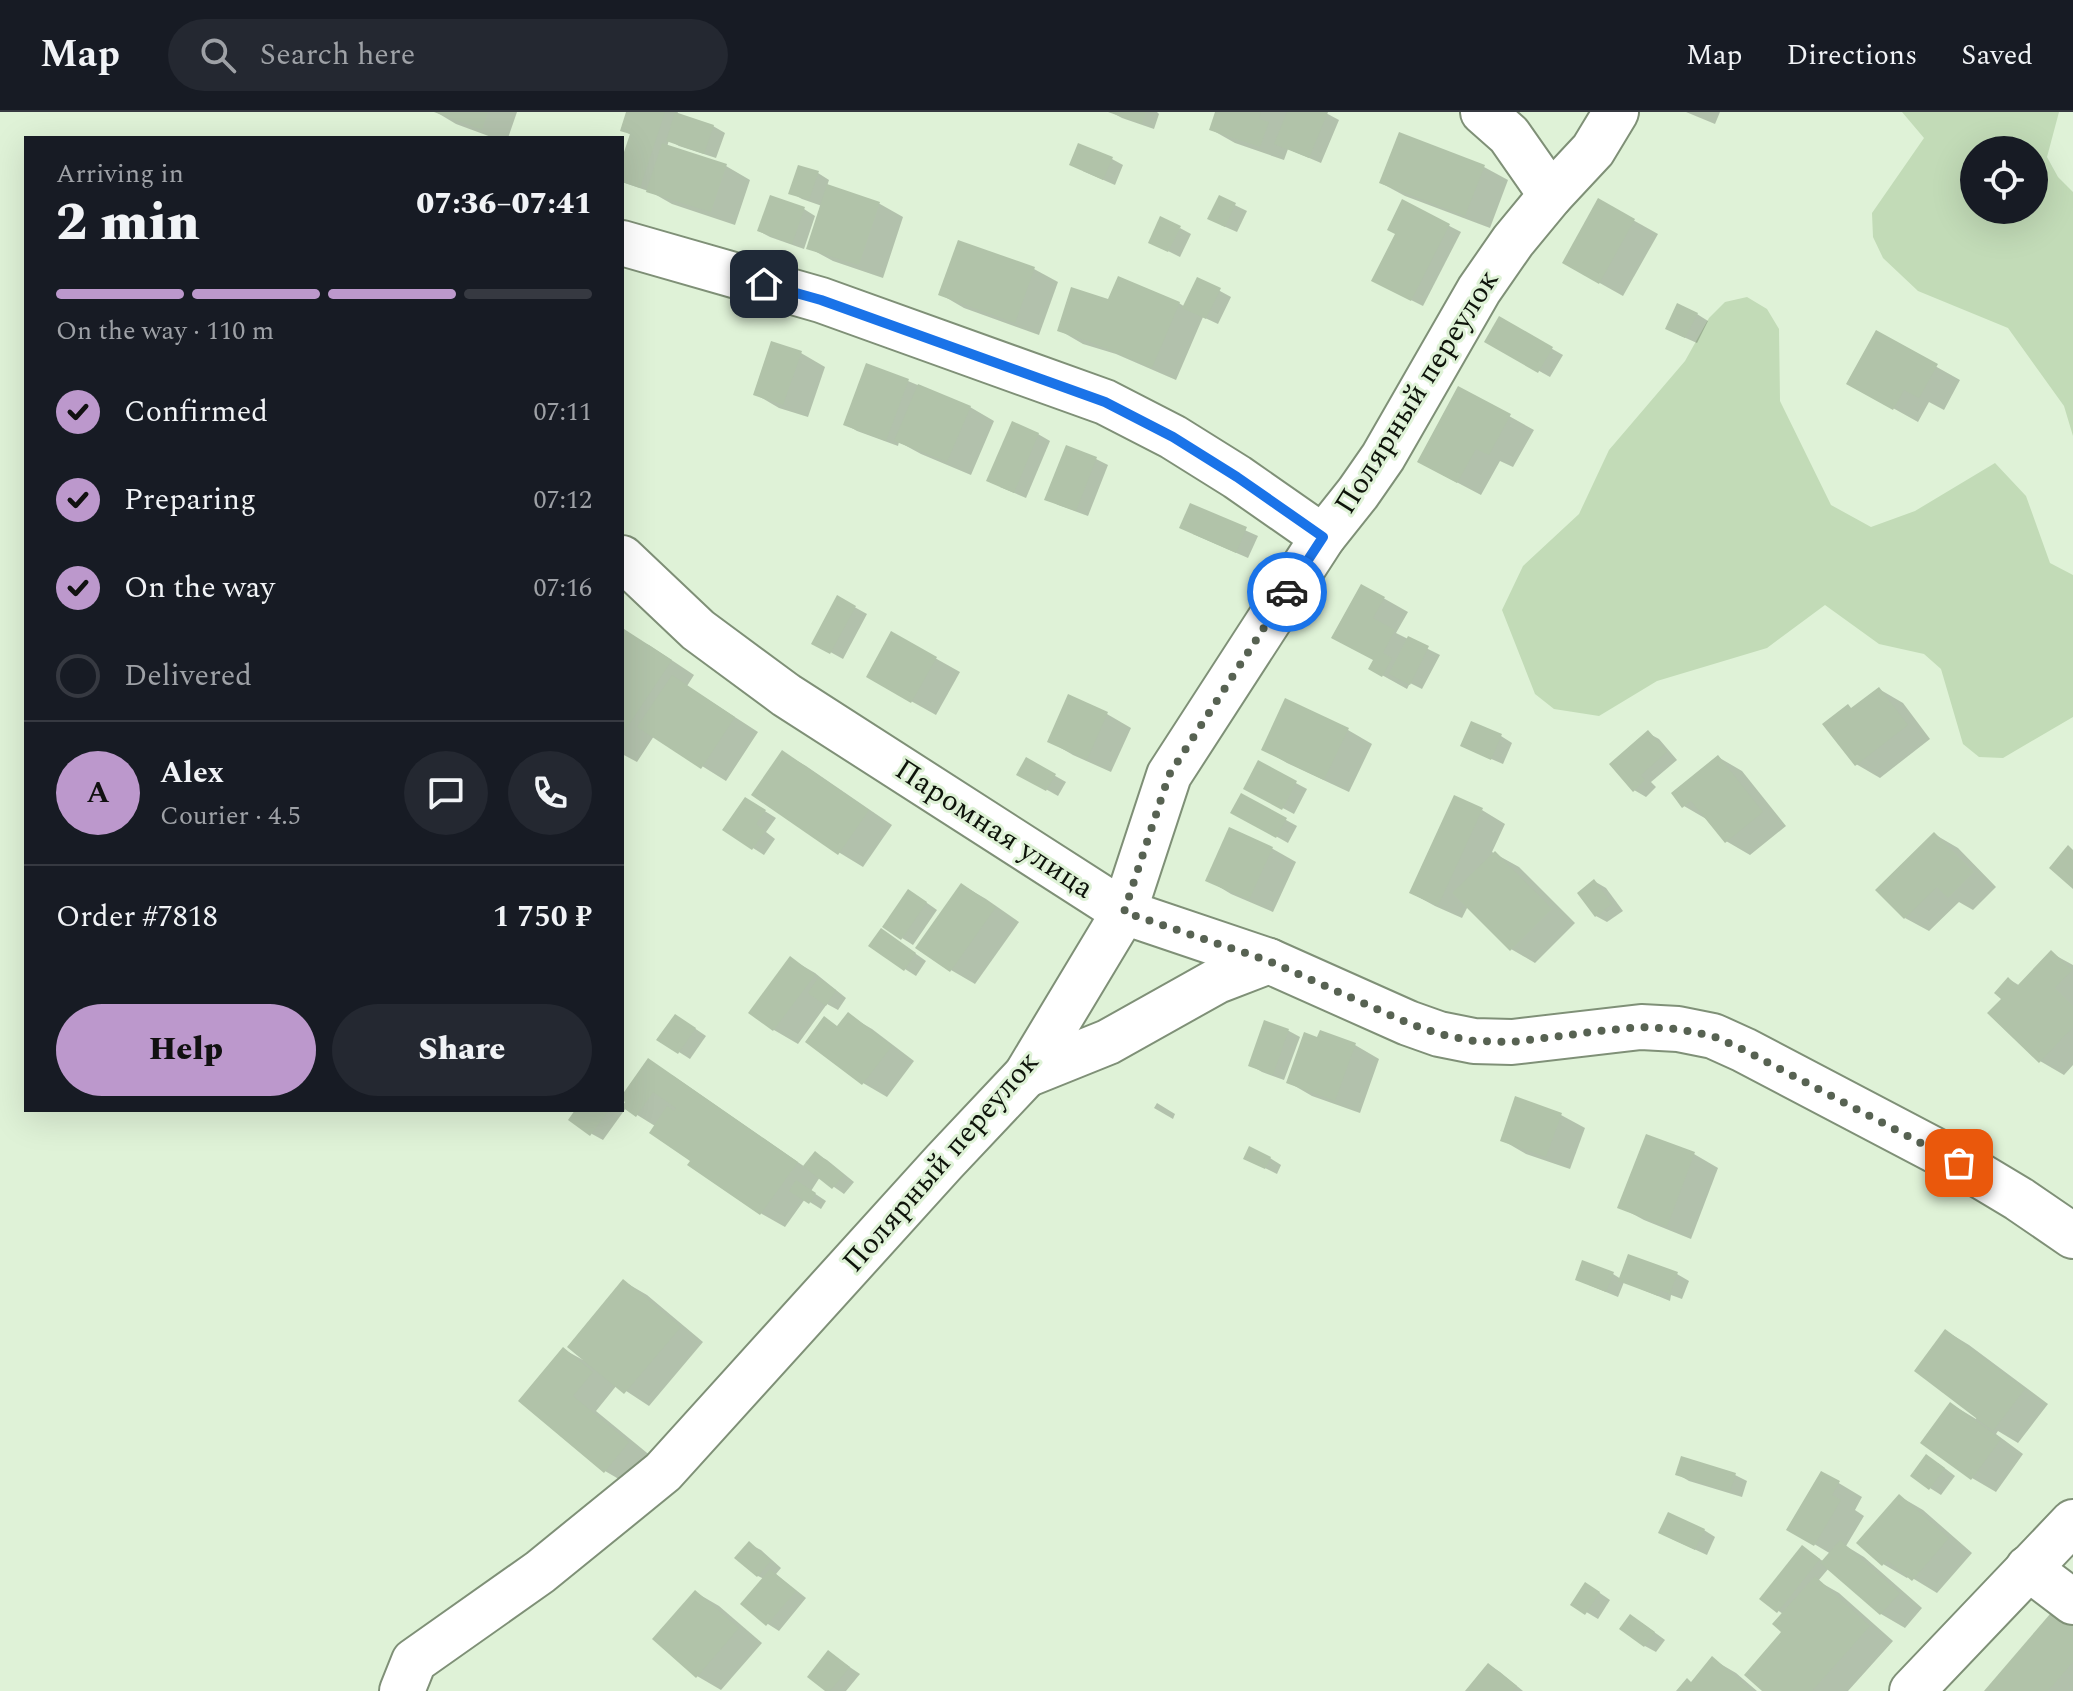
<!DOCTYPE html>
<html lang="en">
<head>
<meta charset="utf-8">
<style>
  body { margin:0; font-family:Spectral,serif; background:#242831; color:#f1f3f6; height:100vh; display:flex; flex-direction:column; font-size:30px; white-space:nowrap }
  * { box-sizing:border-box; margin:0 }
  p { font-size:26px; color:#9ea1a6 }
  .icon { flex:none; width:44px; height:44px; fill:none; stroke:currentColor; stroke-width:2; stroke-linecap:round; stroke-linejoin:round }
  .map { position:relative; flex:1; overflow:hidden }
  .panel { position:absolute; left:24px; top:24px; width:600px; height:976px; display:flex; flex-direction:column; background:#171b24; border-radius:0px; box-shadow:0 8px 32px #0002 }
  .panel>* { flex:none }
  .controls { position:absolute; left:1960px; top:24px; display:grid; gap:16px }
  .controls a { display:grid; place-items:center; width:88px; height:88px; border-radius:50%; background:#171b24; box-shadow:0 8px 32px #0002; font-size:40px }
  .pin { position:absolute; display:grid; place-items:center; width:68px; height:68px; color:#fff; margin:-34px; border-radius:16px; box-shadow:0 4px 12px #0006 }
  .courier { position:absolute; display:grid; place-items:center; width:80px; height:80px; margin:-40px; border:6px solid #1a73e8; border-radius:50%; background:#fff; color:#222; box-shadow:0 2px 10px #0007 }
  .headline em { font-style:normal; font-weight:800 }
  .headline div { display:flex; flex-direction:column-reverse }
  .headline { display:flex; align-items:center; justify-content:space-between; height:136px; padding:0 32px }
  h1 { font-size:52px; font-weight:800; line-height:60px }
  .bar { display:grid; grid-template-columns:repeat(4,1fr); gap:12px 8px; align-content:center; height:96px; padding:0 32px }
  .bar i { height:10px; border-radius:6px; background:#363941 }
  .bar .active { background:#bc98cc }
  .bar p { grid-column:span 4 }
  .line { display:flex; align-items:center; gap:20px; padding:0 32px; border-top:2px solid #363941 }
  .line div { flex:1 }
  .round { display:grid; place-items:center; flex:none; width:84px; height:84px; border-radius:42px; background:#242831 }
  ol { padding:0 32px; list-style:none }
  li { display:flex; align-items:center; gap:24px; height:88px }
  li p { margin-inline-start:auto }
  li .icon { padding:8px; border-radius:50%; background:#bc98cc; color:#111; stroke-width:4 }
  li:last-child { color:#9ea1a6 }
  li i { width:44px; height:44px; border:4px solid #363941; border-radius:50% }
  .action { display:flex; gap:16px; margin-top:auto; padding:16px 32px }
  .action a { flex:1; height:92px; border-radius:48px; background:#bc98cc; color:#111; font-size:32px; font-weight:800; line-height:92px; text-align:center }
  .action a+a { background:#242831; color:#f1f3f6 }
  header { display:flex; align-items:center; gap:48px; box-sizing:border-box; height:112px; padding:0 40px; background:#171b24; border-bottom:2px solid #363941 }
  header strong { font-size:38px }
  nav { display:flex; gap:44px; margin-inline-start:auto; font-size:28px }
  .search { width:560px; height:72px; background:#242831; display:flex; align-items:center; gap:20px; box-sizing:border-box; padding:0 28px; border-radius:44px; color:#9ea1a6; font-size:30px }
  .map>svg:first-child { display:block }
  .green { fill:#c2dbb7; fill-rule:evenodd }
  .shadow { fill:#0003 }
  .building { fill:#b1c3a9 }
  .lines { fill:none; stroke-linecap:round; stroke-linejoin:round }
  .minor-casing { stroke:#7f9077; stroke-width:48 }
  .minor { stroke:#fff; stroke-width:44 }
  .done { stroke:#576252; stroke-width:8; stroke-dasharray:0 14.4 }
  .route { stroke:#1a73e8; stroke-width:10 }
  .labels { text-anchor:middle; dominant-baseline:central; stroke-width:6; stroke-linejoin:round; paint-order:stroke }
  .street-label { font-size:30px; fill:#0e140b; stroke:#dff2d7 }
</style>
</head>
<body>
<header>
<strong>Map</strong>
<div class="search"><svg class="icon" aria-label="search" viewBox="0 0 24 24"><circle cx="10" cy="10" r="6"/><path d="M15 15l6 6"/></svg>Search here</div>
<nav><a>Map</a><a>Directions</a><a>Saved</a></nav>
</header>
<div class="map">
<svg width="2073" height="1579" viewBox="0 0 2073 1579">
  <rect width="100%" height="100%" fill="#dff2d7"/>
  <g class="green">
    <path d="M1902 0H2059L2047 45 2058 65 2073 80V324L2064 294 2008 216 1918 179 1883 146 1873 125 1872 101 1924 26ZM1974 38H2034V98H1974Z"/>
    <polygon points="1747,185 1767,197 1779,217 1780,289 1831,393 1871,415 1915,399 1995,351 2026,384 2050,451 2073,463 2073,605 2003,646 1979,645 1963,632 1941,557 1924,542 1879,532 1825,493 1767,536 1657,569 1599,604 1554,597 1535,582 1502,498 1523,454 1579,402 1609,338 1685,249 1709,206 1725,190"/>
  </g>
  <g class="shadow">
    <polygon points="436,0 517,0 508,26 494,26 456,12"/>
    <polygon points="628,0 678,0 677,2 713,14 725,21 716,46 679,34 669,28 667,35 726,54 750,68 735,113 672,92 651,80 622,70 622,52 631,23 623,18"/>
    <polygon points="1111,0 1157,0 1159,2 1154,17 1122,6"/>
    <polygon points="1218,0 1324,0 1339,8 1321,51 1288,37 1284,48 1235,31 1212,18"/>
    <polygon points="1686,0 1720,0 1715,12"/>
    <polygon points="1112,47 1123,53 1115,73 1083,59"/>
    <polygon points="1484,55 1508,68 1490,116 1405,84 1381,71"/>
    <polygon points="818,61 829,68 827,74 880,92 903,105 883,166 833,149 809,136 822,94 802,87 791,81"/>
    <polygon points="1220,86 1247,99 1237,120 1221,113"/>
    <polygon points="1599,89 1658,122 1623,184 1564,151"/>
    <polygon points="1403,90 1461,120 1423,194 1385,175"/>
    <polygon points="804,97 815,104 804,137 770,125 759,119"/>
    <polygon points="1180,116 1191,122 1180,145 1162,136"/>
    <polygon points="1034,157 1058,170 1039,223 964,196 940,182"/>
    <polygon points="1198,167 1231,185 1218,212 1203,205 1176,268 1116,242 1083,232 1059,218 1109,189 1179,191 1185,195"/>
    <polygon points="1697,202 1708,209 1697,231 1679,223"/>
    <polygon points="1499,207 1563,243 1550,265 1487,230"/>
    <polygon points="1876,221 1960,268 1944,298 1929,290 1918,310 1848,271"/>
    <polygon points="801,241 825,255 808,305 779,296 755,282"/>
    <polygon points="908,269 970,295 994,309 971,363 921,342 899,330 898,334 857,319 845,312"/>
    <polygon points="1459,276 1534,318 1513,355 1500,349 1481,383 1443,363"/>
    <polygon points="1038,322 1050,329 1026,386 1000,375"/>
    <polygon points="1096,347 1108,353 1088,404 1058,393 1047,387"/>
    <polygon points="1191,394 1258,424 1248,446 1193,422"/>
    <polygon points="1362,474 1408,500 1396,521 1440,543 1422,577 1410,571 1407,577 1371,557 1375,548"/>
    <polygon points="838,486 867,502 843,547 814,531"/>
    <polygon points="892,522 960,560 936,603 868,565"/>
    <polygon points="622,523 649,533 694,563 687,574 758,620 726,669 654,624 637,650 622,642"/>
    <polygon points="1879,577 1903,591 1930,627 1880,666 1856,652 1853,597"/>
    <polygon points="1069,585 1107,602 1131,616 1111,660 1073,643 1049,629"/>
    <polygon points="1348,618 1372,632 1349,680 1287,651 1263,637"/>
    <polygon points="1648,621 1659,627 1677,648 1651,670 1656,675 1646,685 1634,678"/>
    <polygon points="1501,624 1512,631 1503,652 1473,639"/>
    <polygon points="782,640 806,654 892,713 863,755 840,741 754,682"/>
    <polygon points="1718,645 1742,659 1786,714 1750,743 1726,729 1708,708 1684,694"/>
    <polygon points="1027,648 1066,670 1058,684 1019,662"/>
    <polygon points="1258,651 1307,677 1294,702 1245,676"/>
    <polygon points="1242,684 1297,714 1288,731 1233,700"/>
    <polygon points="757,694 776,706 766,720 775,727 764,743 753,736"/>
    <polygon points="1482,698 1505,712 1492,740 1519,755 1575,811 1535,851 1511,837 1468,794 1462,806 1435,794 1411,781"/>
    <polygon points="1230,717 1273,737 1296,750 1273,800 1231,782 1208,768"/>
    <polygon points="1934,722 1958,736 1996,775 1973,798 1959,790 1929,819 1905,806"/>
    <polygon points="1594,769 1606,776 1623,799 1607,810 1596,804"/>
    <polygon points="962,773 986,787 1019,810 975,872 951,858"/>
    <polygon points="920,786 937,798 913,833 902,826"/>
    <polygon points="892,825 926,849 916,864 905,857"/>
    <polygon points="2051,841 2073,853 2073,953 2064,963 2040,949 2003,887 2009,867 2020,874"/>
    <polygon points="791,847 815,861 846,886 838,898 827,892 798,932 774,918 751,901"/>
    <polygon points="848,903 872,917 914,949 887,985 863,971 838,915"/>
    <polygon points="687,911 706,924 690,947 679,940"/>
    <polygon points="1265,911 1289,919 1300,925 1284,968 1262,960 1250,953"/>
    <polygon points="1321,920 1355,933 1379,947 1360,1001 1312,984 1288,970 1318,927"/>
    <polygon points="672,963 805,1055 816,1042 827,1048 854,1070 844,1082 820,1065 811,1079 826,1089 821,1097 805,1087 785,1115 762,1102 690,1052 693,1049 655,1014 626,996 603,1028 592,1022 577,998 622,998 622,992 625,994"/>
    <polygon points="1157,991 1175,1002 1173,1007 1154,996"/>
    <polygon points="1561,1003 1585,1016 1570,1057 1526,1042 1502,1028"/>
    <polygon points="1694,1042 1718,1056 1691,1127 1644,1108 1620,1095"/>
    <polygon points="1270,1046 1281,1053 1277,1062 1257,1052"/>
    <polygon points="1630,1144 1677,1162 1689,1169 1682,1187 1671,1183 1670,1189 1624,1170 1618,1185 1589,1173 1613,1162 1621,1167"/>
    <polygon points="623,1169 647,1183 703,1230 649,1294 617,1273 596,1299 652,1345 629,1373 605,1359 520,1289 563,1237 583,1248"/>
    <polygon points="1946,1219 1969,1233 2048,1292 2018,1331 1998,1319 1996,1322 2023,1342 1996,1380 1972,1366 1951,1292 1976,1307 1977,1304"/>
    <polygon points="1938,1351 1955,1364 1941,1383 1930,1376"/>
    <polygon points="1822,1361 1862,1385 1855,1398 1864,1404 1846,1434 1864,1445 1922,1496 1905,1516 1881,1502 1829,1456 1818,1469 1839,1481 1893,1529 1848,1579 1765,1579 1784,1520 1783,1502 1762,1487 1813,1442 1824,1450 1831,1442 1789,1417"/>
    <polygon points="1677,1362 1735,1363 1747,1369 1742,1385 1689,1369"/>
    <polygon points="1899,1384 1923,1398 1972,1441 1937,1481 1909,1464 1907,1466 1883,1452"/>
    <polygon points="1704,1418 1715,1425 1707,1443 1672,1427"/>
    <polygon points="749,1432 761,1438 781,1456 776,1462 806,1486 779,1519 768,1512 743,1492 764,1467 758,1464"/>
    <polygon points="1597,1479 1610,1488 1598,1507 1573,1492"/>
    <polygon points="695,1480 719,1494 762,1531 721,1578 697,1564"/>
    <polygon points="2073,1508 2073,1579 1987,1579"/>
    <polygon points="1642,1511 1665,1528 1656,1540 1645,1534"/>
    <polygon points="829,1541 860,1562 846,1579 828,1579"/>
    <polygon points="1712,1547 1736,1561 1757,1579 1679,1579 1693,1572"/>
    <polygon points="1489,1553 1500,1560 1523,1579 1468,1579"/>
  </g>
  <g class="building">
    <polygon points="434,0 488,0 482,18"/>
    <polygon points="626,0 665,0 640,76 622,70 622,46 630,22 620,19"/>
    <polygon points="675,0 714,13 704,42 666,29"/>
    <polygon points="1108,0 1146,0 1142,12"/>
    <polygon points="1215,0 1261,0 1259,7 1269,10 1260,35 1209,18"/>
    <polygon points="1287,0 1328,0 1309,46 1274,32"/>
    <polygon points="1399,20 1485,53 1465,104 1379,71"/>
    <polygon points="662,31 727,52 711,100 646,80"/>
    <polygon points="1078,31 1113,45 1103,68 1069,53"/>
    <polygon points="798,53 819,59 809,88 788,82"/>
    <polygon points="827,72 880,90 859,153 806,137"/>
    <polygon points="770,83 805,95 792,132 757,119"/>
    <polygon points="1219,83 1236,91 1225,115 1207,107"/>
    <polygon points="1598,86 1635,107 1599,172 1562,151"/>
    <polygon points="1402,87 1450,112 1411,189 1371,169 1395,122 1387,118"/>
    <polygon points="1160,104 1181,114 1168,140 1148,131"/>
    <polygon points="958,128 1035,155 1015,211 938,183"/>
    <polygon points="1118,164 1180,190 1152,256 1090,230 1057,219 1071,175 1108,187"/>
    <polygon points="1197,165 1221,176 1206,207 1182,196"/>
    <polygon points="1677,191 1698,201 1685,226 1665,217"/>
    <polygon points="1499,204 1553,235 1538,261 1484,230"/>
    <polygon points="1876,218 1938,252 1919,286 1904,278 1893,298 1846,272"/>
    <polygon points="771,229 802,239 783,293 753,283"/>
    <polygon points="866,251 909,267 886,329 843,313"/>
    <polygon points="918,272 971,294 947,350 894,329"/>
    <polygon points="1458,274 1511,302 1489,343 1476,337 1457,371 1417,350"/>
    <polygon points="1012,309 1039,321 1014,381 986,369"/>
    <polygon points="1066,333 1097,345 1076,399 1044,388"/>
    <polygon points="1190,391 1247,415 1236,441 1179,416"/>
    <polygon points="1361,472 1385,485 1373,506 1395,518 1383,541 1392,546 1382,565 1368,557 1373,548 1331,526"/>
    <polygon points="837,483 856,494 830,542 811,532"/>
    <polygon points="624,517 672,548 622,623 622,520"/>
    <polygon points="891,519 937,545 911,591 866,565"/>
    <polygon points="1408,524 1429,534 1410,573 1389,562"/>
    <polygon points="672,563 735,605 701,657 637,615"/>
    <polygon points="1879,575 1908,613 1855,654 1822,612 1848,592 1851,596"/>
    <polygon points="1068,582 1108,600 1087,648 1047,630"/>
    <polygon points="1285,586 1349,616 1324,668 1261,638"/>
    <polygon points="1471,609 1502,622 1491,648 1460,634"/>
    <polygon points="1648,618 1667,640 1641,663 1645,668 1633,680 1609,652"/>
    <polygon points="782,638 869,698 838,743 751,683"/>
    <polygon points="1718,643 1763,700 1725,731 1691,689 1682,696 1671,681"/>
    <polygon points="1026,645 1056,662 1046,679 1016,663"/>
    <polygon points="1258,648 1297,669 1282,698 1243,677"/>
    <polygon points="1241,681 1287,706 1276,726 1230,701"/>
    <polygon points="1454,683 1483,696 1438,794 1409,781"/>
    <polygon points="745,685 766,698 756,712 765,719 752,738 722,718"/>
    <polygon points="1229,715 1273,735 1249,788 1205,769"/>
    <polygon points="1934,720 1974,760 1948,786 1937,775 1904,807 1875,778"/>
    <polygon points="2068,733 2073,738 2073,777 2049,756"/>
    <polygon points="1495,739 1552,797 1510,839 1452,781"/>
    <polygon points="1594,767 1612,792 1595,805 1577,781"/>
    <polygon points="961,771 996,795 950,860 915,836"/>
    <polygon points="908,777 927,790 901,828 882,815"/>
    <polygon points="881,816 916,841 904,859 868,834"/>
    <polygon points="2051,838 2072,858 2055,876 2073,894 2073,915 2039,951 1987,901 2001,887 1994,881 2008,865 2017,874"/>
    <polygon points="790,844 815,863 773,919 748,901"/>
    <polygon points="818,866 836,878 826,894 808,881"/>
    <polygon points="848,900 892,934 862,973 805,930 824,904 837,914"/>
    <polygon points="675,902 696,916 678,942 656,928"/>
    <polygon points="1264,908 1289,917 1273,963 1248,954"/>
    <polygon points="1320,918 1356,931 1335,989 1286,971 1304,920 1317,925"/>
    <polygon points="648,946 798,1050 760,1103 687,1053 690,1049 649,1021 667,994 674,999 676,996 653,980 636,1005 622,995 625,990 622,988 622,983"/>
    <polygon points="1515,984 1562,1001 1546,1045 1500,1029"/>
    <polygon points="575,998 609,998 590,1024 568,1008"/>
    <polygon points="1646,1022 1695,1040 1667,1115 1617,1096"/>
    <polygon points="1249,1034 1271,1045 1265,1057 1243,1047"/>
    <polygon points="815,1039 844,1063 832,1077 803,1054"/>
    <polygon points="796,1068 816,1081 809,1092 789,1079"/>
    <polygon points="1628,1142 1678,1160 1670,1182 1660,1178 1658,1184 1618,1169"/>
    <polygon points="1582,1148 1614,1160 1606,1180 1575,1168"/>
    <polygon points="623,1167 681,1215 624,1282 567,1235"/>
    <polygon points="1945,1217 2025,1277 1993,1319 1914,1259"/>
    <polygon points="563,1235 593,1260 573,1284 629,1330 604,1361 518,1289"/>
    <polygon points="1950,1290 2001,1327 1971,1368 1920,1331"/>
    <polygon points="1926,1342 1945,1356 1929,1378 1910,1364"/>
    <polygon points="1681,1344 1736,1361 1730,1380 1675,1363"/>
    <polygon points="1821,1359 1840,1369 1832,1383 1841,1388 1814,1434 1786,1418"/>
    <polygon points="1899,1382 1949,1426 1912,1469 1887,1448 1882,1454 1856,1431"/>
    <polygon points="1668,1400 1705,1417 1695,1438 1658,1421"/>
    <polygon points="1840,1428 1900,1481 1880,1503 1820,1451"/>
    <polygon points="749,1429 771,1449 757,1465 734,1446"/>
    <polygon points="1802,1433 1820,1447 1777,1501 1759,1487"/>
    <polygon points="770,1457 796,1479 766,1514 740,1492"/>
    <polygon points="1815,1464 1870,1514 1812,1579 1762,1579 1744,1563 1781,1520 1772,1512"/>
    <polygon points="1585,1470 1600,1480 1585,1503 1570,1493"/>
    <polygon points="695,1478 739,1516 696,1566 652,1527"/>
    <polygon points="2056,1495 2073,1509 2073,1550 2048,1579 1984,1579"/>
    <polygon points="1630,1502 1655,1520 1644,1535 1619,1517"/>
    <polygon points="828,1538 850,1555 830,1579 825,1579 807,1565"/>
    <polygon points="1712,1544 1752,1579 1676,1579 1687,1566 1691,1570"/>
    <polygon points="1488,1551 1517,1574 1513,1579 1465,1579"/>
  </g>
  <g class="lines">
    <defs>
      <g id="minor">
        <polyline points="1483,0 1509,23 1551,83"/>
        <polyline points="622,131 821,188 1105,290 1173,325 1237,365 1323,425"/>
        <polyline points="622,446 698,518 786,583 1124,800 1269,849 1408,911 1439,922 1474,929 1512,930 1641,915 1678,917 1713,924 1744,938 1959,1051 2019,1087 2073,1124"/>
        <polyline points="1026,963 1108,930 1217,869 1269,849"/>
        <polyline points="2028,1456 2073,1490"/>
        <polyline points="402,1579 414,1549 540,1460 663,1360 944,1050 1026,963 1124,800 1169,663 1323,425 1358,381 1383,345 1479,178 1513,129 1551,83 1593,38 1616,0"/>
        <polyline points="1912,1579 2073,1410"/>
      </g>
    </defs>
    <use href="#minor" class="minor-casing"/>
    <use href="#minor" class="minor"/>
  </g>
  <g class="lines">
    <polyline class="done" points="1287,480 1169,663 1124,800 1269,849 1408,911 1439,922 1474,929 1512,930 1600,919 1641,915 1660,916 1678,917 1713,924 1744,938 1959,1051"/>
    <polyline class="route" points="764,172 821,188 1105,290 1173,325 1237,365 1323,425 1287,480"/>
  </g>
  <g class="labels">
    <g class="street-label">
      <text transform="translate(1417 280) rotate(-58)">Полярный переулок</text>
      <text transform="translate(994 717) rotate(33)">Паромная улица</text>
      <text transform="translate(941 1050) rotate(-49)">Полярный переулок</text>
    </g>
  </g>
</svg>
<div class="controls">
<a><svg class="icon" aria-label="locate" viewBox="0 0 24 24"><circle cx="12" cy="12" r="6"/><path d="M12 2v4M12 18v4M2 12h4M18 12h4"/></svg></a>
</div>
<div class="pin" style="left:1959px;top:1051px;background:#ea580c"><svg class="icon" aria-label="bag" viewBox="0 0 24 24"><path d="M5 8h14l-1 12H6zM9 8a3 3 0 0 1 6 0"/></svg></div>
<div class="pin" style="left:764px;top:172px;background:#1f2937"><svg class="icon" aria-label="home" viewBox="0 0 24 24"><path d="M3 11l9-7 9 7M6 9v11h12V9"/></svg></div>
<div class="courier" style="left:1287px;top:480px"><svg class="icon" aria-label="car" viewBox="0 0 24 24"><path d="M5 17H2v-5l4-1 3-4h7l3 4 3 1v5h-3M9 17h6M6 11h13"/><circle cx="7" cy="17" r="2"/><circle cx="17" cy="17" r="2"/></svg></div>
<section class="panel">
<div class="headline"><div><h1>2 min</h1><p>Arriving in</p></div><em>07:36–07:41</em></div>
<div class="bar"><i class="active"></i><i class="active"></i><i class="active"></i><i></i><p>On the way · 110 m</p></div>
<ol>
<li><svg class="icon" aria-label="check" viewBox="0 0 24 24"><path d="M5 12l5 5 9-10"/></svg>Confirmed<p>07:11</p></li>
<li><svg class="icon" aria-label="check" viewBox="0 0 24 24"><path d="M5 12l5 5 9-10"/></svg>Preparing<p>07:12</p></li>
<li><svg class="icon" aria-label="check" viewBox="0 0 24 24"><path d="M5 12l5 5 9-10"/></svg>On the way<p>07:16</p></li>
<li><i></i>Delivered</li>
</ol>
<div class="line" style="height:144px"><b class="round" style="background:#bc98cc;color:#111">A</b><div><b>Alex</b><p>Courier · 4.5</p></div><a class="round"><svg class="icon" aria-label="chat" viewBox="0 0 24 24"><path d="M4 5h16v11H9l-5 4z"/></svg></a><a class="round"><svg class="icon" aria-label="phone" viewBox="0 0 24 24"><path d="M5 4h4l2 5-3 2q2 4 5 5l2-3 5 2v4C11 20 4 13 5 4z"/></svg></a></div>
<div class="line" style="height:104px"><div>Order #7818</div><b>1 750 ₽</b></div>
<div class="action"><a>Help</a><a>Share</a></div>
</section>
</div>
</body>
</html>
